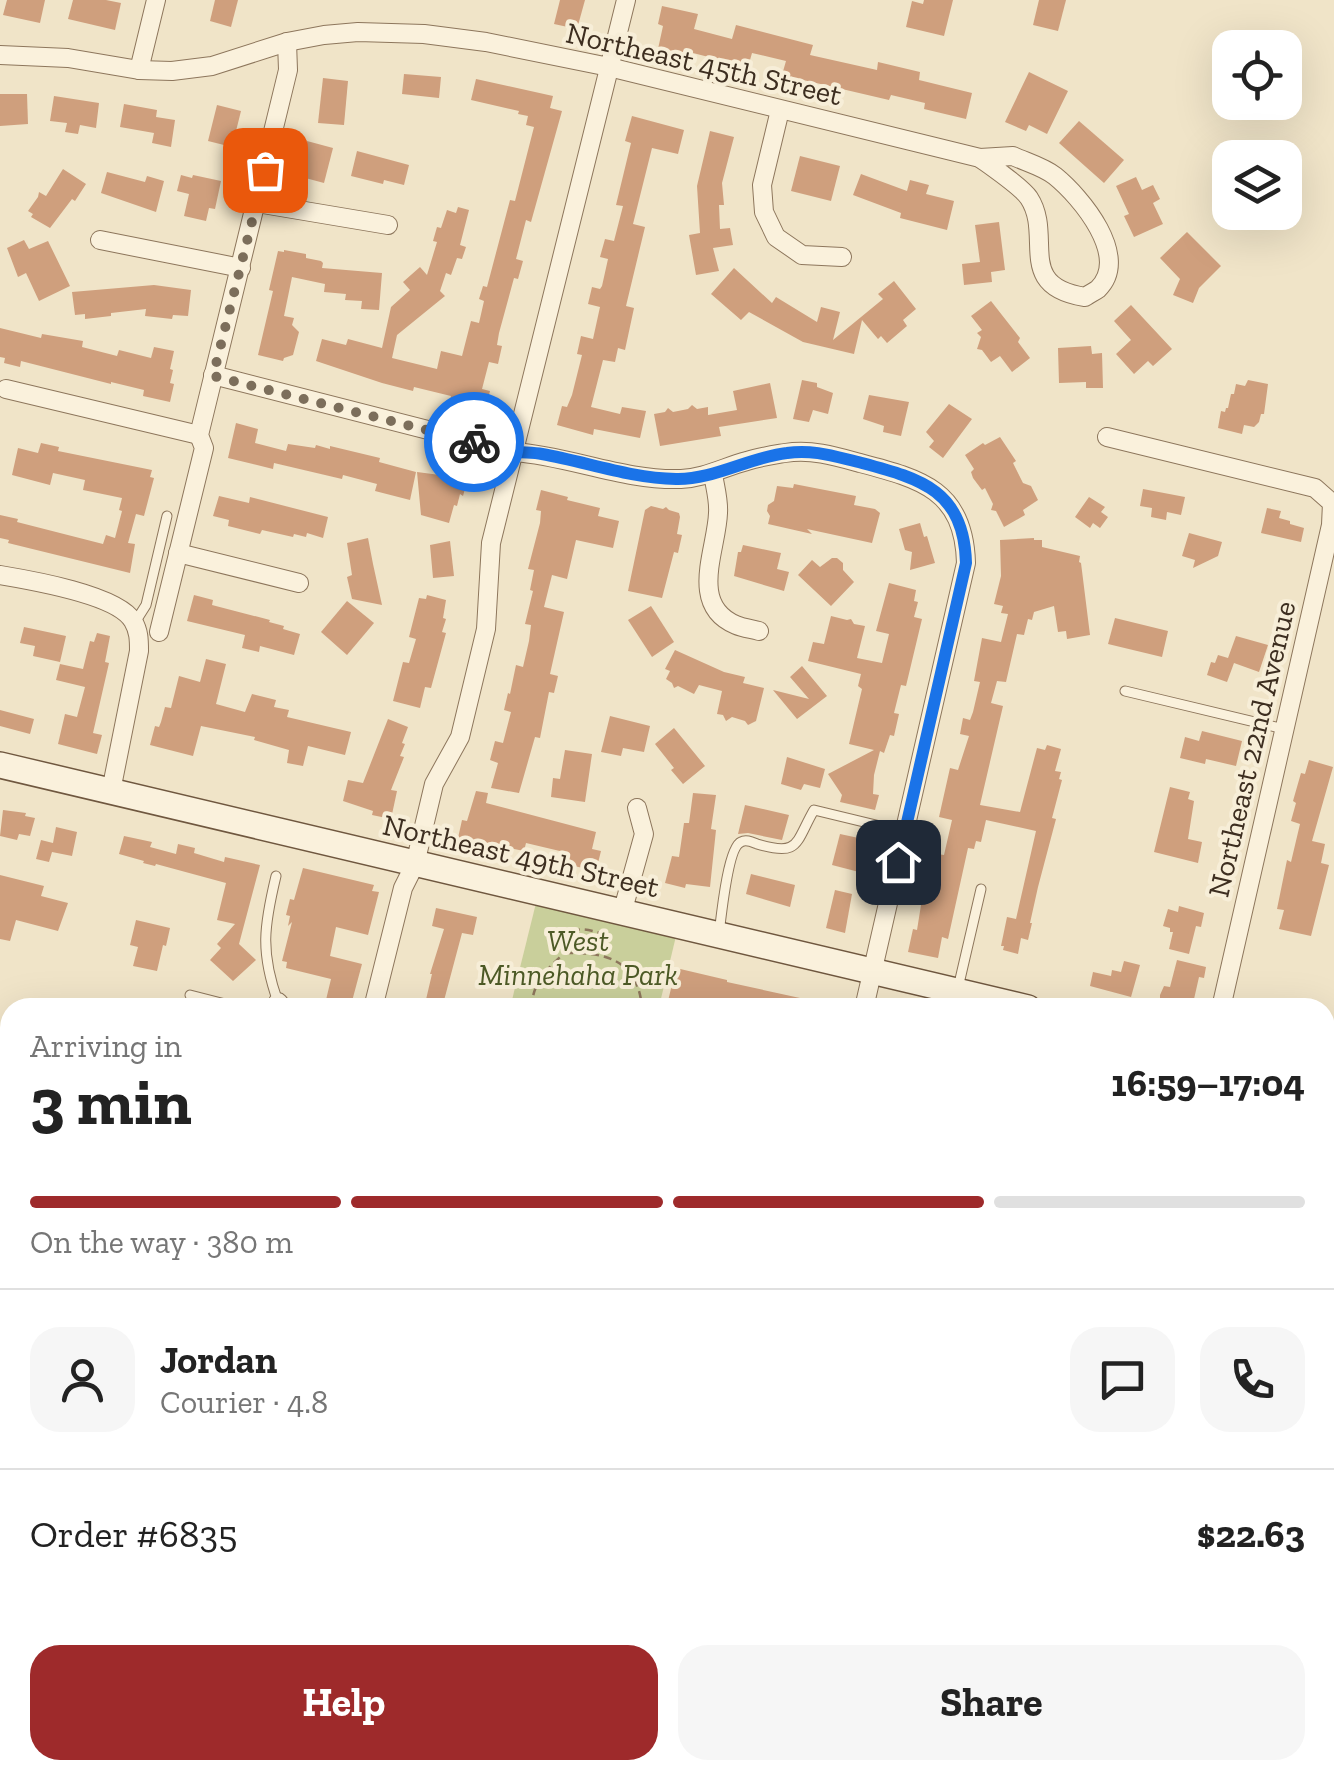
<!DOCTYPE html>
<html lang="en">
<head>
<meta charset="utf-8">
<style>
  body { margin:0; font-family:"Zilla Slab",serif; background:#f6f6f6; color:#222; height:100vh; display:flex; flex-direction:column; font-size:38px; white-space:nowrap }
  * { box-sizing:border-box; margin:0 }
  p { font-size:32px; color:#767676 }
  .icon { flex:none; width:55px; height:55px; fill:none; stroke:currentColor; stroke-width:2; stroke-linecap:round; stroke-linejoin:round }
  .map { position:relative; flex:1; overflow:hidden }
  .side { position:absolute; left:0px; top:998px; width:1335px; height:782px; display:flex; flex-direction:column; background:#fff; border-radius:30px 30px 0 0; box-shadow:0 10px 40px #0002 }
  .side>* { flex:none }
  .controls { position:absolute; left:1212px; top:30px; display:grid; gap:20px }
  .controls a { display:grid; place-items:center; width:90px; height:90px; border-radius:20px; background:#fff; box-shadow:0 10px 40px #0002; font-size:50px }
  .pin { position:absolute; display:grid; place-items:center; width:85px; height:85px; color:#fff; margin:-42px; border-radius:20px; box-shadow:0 5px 15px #0006 }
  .courier { position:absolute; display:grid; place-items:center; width:100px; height:100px; margin:-50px; border:8px solid #1a73e8; border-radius:50%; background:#fff; color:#222; box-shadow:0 2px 12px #0007 }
  .headline em { font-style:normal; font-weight:800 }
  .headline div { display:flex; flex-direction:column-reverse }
  .headline { display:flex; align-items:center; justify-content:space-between; height:170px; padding:0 30px }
  h1 { font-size:65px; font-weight:800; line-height:75px }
  .bar { display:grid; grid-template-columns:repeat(4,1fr); gap:15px 10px; align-content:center; height:120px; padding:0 30px }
  .bar i { height:12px; border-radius:8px; background:#e0e0e0 }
  .bar .current { background:#9e2a2b }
  .bar p { grid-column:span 4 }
  .line { display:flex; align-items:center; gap:25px; padding:0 30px; border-top:2px solid #e0e0e0 }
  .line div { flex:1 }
  .round { display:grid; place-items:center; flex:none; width:105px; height:105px; border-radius:30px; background:#f6f6f6 }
  .cta { display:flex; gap:20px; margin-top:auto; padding:20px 30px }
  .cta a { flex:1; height:115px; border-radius:30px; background:#9e2a2b; color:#fff; font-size:40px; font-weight:800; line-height:115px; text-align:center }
  .cta a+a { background:#f6f6f6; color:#222 }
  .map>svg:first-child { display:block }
  .green { fill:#c9cf9b }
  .building { fill:#cf9f7d }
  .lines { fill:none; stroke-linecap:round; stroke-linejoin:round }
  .lane-casing { stroke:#8d765c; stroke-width:11 }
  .street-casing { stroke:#8d765c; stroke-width:20 }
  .secondary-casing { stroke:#6f573f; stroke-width:28 }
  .path { stroke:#8d765c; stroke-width:2.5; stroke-dasharray:8 5; stroke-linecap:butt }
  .lane { stroke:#faf1dc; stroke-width:9 }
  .street { stroke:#faf1dc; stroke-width:18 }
  .secondary { stroke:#faf1dc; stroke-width:25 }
  .done { stroke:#7c6e5b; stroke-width:10; stroke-dasharray:0 18 }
  .route { stroke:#1a73e8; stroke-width:12 }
  .labels { text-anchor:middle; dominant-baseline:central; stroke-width:8; stroke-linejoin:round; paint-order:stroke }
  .street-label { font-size:30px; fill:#3d2e20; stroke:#f7eed8 }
  .park-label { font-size:30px; font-style:italic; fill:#4d5a26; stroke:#f7eed8 }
</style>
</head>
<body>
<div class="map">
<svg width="1334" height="1779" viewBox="0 0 1334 1779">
  <rect width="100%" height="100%" fill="#f0e4c8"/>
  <polygon class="green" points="537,899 677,932 659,1007 510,1008"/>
  <g class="building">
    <polygon points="7,0 45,0 40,23 3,15"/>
    <polygon points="73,0 106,0 121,3 115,30 68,19"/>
    <polygon points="215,0 238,0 231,27 210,21"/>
    <polygon points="560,0 585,0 577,29 554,24"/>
    <polygon points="924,0 953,0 944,36 906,27 912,1 923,4"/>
    <polygon points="1039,0 1066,0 1058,31 1033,25"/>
    <polygon points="662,6 698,14 694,29 732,39 736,25 813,45 810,55 877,70 878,62 920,72 919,80 972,93 966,119 924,109 925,103 891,95 889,100 782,75 786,61 752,53 748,67 689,52 688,56 658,49 663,26 658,24"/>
    <polygon points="1029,72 1068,91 1047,134 1029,125 1026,131 1005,122"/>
    <polygon points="404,74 441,77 439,98 402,94"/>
    <polygon points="323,78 348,81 344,125 318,123"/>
    <polygon points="476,79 553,96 550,108 562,111 531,222 526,220 516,259 523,261 518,279 514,278 499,333 497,345 502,346 498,364 489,362 482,389 490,391 485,410 450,401 451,396 414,387 413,391 382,383 316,361 322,339 346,345 348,339 382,348 391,307 410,290 403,282 420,267 427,275 437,242 433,241 437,227 441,228 447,210 456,213 458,207 469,210 460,245 466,247 462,259 457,258 451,275 446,273 440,291 445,296 397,335 392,358 437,369 441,351 462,356 471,321 479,323 484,301 479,299 483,286 487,287 510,200 515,201 534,127 526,125 528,116 518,114 519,111 471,100"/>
    <polygon points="0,94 27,94 28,124 0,126"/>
    <polygon points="54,96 99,103 96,128 80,125 78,134 65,132 67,123 50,121"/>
    <polygon points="124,104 157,110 156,117 175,120 171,147 152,143 154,133 120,127"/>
    <polygon points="217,105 241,111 232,147 208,141"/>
    <polygon points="632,116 684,130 678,154 652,148 633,224 645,227 626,306 634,308 625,350 618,348 615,362 603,360 591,407 620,414 622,407 646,411 640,438 594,429 593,435 557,425 562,406 567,407 572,395 582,355 577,354 581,336 593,339 600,307 588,304 592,287 600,289 602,286 608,259 600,257 605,239 614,241 623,206 616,205 631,143 625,141"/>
    <polygon points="1079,121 1124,160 1104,183 1059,143"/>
    <polygon points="710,131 734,137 722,183 724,205 719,205 720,229 730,228 733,245 713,248 719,271 696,275 689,235 700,233 697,186"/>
    <polygon points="307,141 333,148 324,183 298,176"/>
    <polygon points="357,151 409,165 404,185 384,180 383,184 351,176"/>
    <polygon points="800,156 840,166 831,201 791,191"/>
    <polygon points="63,169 86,184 75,201 72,199 50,228 31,217 33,214 28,211 38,197 39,192 46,196"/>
    <polygon points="107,172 145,182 147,176 164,181 156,212 101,193"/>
    <polygon points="861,174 907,191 910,180 929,185 926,194 954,201 947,230 900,218 901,213 853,195"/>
    <polygon points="181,175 192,178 193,175 221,181 215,209 209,208 206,221 184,216 189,194 177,191"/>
    <polygon points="1136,177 1142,190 1153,185 1160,199 1153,203 1163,224 1134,237 1124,216 1129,214 1116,186"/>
    <polygon points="999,222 1005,270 991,272 992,282 964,285 962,264 980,262 975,225"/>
    <polygon points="1187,232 1221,266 1199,288 1193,303 1173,295 1180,279 1160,258"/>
    <polygon points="24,240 29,249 48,241 70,286 39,301 26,273 18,277 7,248"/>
    <polygon points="284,250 306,254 306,258 321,261 323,263 322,268 382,273 379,310 361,309 362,301 345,300 346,294 324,292 325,284 292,277 284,316 294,318 292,325 299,332 293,355 284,358 283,361 258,355 273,291 269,290 278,251 284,252"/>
    <polygon points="734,268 772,303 776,297 817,322 821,307 840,312 833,340 883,299 878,294 894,281 916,309 903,320 907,326 887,343 881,336 878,339 862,320 854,354 803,342 749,312 741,320 711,294"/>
    <polygon points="154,285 191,290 188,316 173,315 172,319 145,316 146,309 111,313 111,316 85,319 85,314 75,315 72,292"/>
    <polygon points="991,301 1020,338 1018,342 1030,358 1012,372 1000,356 991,362 982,350 977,349 981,337 977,333 982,330 971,316"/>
    <polygon points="1131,305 1172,349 1153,366 1148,361 1134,374 1116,354 1131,340 1114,321"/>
    <polygon points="0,328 41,338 42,334 83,341 82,347 117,356 119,350 151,358 154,347 174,351 170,369 173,370 170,383 174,384 170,402 143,396 144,390 111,382 111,384 21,361 20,367 4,363 5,358 0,357"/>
    <polygon points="1091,346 1092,354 1102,353 1103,388 1086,388 1086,382 1059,383 1058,348"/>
    <polygon points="802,380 817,383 817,387 833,393 828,414 813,410 809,422 793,419"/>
    <polygon points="1248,380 1268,384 1264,414 1261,414 1259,422 1254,427 1244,425 1242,434 1218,428 1221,411 1225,412 1226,408 1228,408 1231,394 1234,394 1236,384 1245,386"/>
    <polygon points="770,383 777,418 719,427 721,436 660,446 654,414 665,412 668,408 673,412 688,409 692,405 697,409 708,407 708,415 737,410 733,391"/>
    <polygon points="869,395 909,402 901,436 883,432 884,426 863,419"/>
    <polygon points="949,404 972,419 943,458 929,447 934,441 926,432"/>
    <polygon points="236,423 258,429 255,443 286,451 288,444 315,448 316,445 330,449 330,446 380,458 379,462 416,472 410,500 375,491 377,484 343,475 342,479 274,463 273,469 228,458"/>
    <polygon points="1000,437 1016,461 1013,463 1023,483 1031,486 1038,500 1023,510 1025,515 1004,527 996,511 991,510 993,504 985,488 982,490 973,478 971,472 974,469 965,455 983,443 985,445"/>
    <polygon points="41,443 59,447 58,451 152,470 150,477 154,478 144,516 136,514 128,543 135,544 130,573 8,543 9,540 0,538 0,515 18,519 17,522 103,544 106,535 115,538 122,511 119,510 122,498 83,490 85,480 53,473 50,485 12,475 18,448 38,453"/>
    <polygon points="441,470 468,478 463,496 460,494 457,506 454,505 449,523 421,515 417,472 440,475"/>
    <polygon points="794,484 856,496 854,505 875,509 880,513 872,543 807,529 812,534 768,524 770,516 767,511 768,505 774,501 777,486 793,488"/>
    <polygon points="1143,489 1185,497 1181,515 1167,512 1166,520 1151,517 1152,508 1140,506"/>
    <polygon points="541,490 568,497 567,500 600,508 598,516 619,521 613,548 576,540 567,579 552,575 544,607 564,612 550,674 558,676 554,693 549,692 540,738 535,737 519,793 491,788 498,763 490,760 495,741 503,743 511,712 504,710 508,693 510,694 516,665 523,667 529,641 531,625 525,624 533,591 530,590 534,570 528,569 540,523 541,511 536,510"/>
    <polygon points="219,496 249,503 250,497 328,517 323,538 307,533 306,537 294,534 293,537 262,530 260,534 228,526 229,520 213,516"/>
    <polygon points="1089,497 1105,507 1101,512 1108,517 1100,528 1093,523 1090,528 1075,517"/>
    <polygon points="651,506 663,509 666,507 669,510 679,513 680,517 677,534 682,535 678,553 674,552 662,598 628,591 645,510"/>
    <polygon points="1267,508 1281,511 1279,518 1290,521 1290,524 1304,528 1301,542 1261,533"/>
    <polygon points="920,523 924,537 927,536 935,563 910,570 912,552 905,550 899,529"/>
    <polygon points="1189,533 1222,542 1218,556 1193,568 1195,560 1182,556"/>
    <polygon points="368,538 373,564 382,605 352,599 347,577 352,575 347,543"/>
    <polygon points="1034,538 1034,540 1042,540 1042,547 1080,556 1079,562 1081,563 1090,635 1067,639 1066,631 1058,632 1054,606 1034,612 1032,620 1028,619 1024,635 1017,634 1006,682 997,681 991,703 1003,706 980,805 1020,812 1037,748 1045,750 1047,745 1061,749 1055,771 1061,772 1059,779 1062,780 1052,818 1056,819 1038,887 1030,923 1032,923 1028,940 1021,938 1018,954 1003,950 1004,946 1001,946 1007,917 1016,919 1036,831 986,820 981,842 976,841 974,849 968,848 948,939 942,937 938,958 908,952 913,929 917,930 926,874 931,875 937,854 944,855 952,820 939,817 950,768 958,770 969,736 960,734 963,718 970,720 973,712 980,682 974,681 982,638 1001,642 1008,614 1001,613 1003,606 994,604 1001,576 1000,540"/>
    <polygon points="450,541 454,576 433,578 430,545"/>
    <polygon points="743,545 781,553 777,569 789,572 784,591 734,576 738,552 741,552"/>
    <polygon points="832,558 837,558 843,563 843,570 854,582 831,606 798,575 812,560 820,567"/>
    <polygon points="889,583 916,590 914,601 918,602 914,617 922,619 906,686 901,685 894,713 899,714 894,736 890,735 884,753 880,751 874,775 873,794 879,795 875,810 840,802 842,795 828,774 874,750 849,744 862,689 858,686 861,674 808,661 813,642 824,644 831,616 847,620 851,619 854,624 865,626 857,658 882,663 889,634 876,631"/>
    <polygon points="194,595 213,600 212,605 270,620 269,622 284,626 283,629 300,634 294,655 260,646 259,652 242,648 245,635 187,621"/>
    <polygon points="427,595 446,600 443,618 446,619 442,632 446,633 431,688 425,687 420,708 393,701 403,662 409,663 416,639 409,637 419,598 426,599"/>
    <polygon points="347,601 374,623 347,655 321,632"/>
    <polygon points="651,606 674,642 652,657 628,620"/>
    <polygon points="1115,618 1168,631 1162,657 1108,644"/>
    <polygon points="24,627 66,636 60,662 33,656 35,646 20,643"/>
    <polygon points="97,633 110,636 105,662 109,663 93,733 102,735 97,754 58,744 65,714 77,717 85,687 56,680 60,664 83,669 90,641 94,642"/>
    <polygon points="1236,636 1268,645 1259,672 1234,663 1227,682 1207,675 1211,662 1215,663 1218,655 1228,658"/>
    <polygon points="675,650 724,672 745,677 743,683 764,688 756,721 748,725 745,721 732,717 726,721 723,715 717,714 722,691 699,685 694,694 678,686 674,688 672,683 666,679 670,671 665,669"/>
    <polygon points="206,659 226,664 216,704 245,712 252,694 276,700 274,707 289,710 287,717 351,732 345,755 308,746 303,766 287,763 289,750 254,740 255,737 201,726 193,756 150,745 155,726 159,727 161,722 165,707 171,708 179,676 200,682"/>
    <polygon points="802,666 827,696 797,719 773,690 809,699 790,677"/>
    <polygon points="0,710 34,719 30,734 0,726"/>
    <polygon points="610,716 650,726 644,752 623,748 621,756 601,752"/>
    <polygon points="388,719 408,727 402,743 405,744 400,756 404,757 391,790 397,791 391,819 372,815 373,811 343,801 348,780 363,783"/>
    <polygon points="674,728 705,766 683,784 671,770 674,768 655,744"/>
    <polygon points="1202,731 1242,741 1236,766 1206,759 1205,764 1180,758 1185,737 1199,741"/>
    <polygon points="565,750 592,754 585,802 551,797 553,778 560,779"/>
    <polygon points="787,757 825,769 820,788 804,784 801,790 781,784"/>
    <polygon points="1309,760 1333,767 1312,841 1325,844 1321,863 1329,865 1311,936 1279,929 1284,910 1277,909 1287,860 1291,862 1300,824 1291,821 1296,803 1293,801 1301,773 1305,774"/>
    <polygon points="1170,787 1190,792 1188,799 1194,801 1188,839 1202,842 1198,863 1154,852"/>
    <polygon points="476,791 488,793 486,803 596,832 592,849 601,851 596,871 561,863 564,852 526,843 524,851 458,838 462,820 467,821"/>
    <polygon points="693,793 716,795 711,829 716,830 710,887 686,884 685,888 665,883 672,856 679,857 684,823 689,823"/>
    <polygon points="745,805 789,815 782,840 748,833 738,834"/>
    <polygon points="3,810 26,813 25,816 35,818 30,836 19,834 17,840 0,836"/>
    <polygon points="56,827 77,832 72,856 52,852 49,862 36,859 41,840 53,843"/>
    <polygon points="840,834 868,840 859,872 832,865"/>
    <polygon points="124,836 152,842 150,847 176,854 178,844 195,848 194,853 224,862 225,857 260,865 239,944 256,960 233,981 210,960 221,948 217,944 235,924 217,920 226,883 156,864 155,866 143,863 144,861 119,854"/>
    <polygon points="303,868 374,885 372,891 379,892 368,935 336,927 330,956 362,964 351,1005 344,1003 343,1008 339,1008 325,1004 331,979 286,968 287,962 282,961 292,922 288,926 290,916 286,915 290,899 294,900"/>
    <polygon points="751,874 795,885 790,907 746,894"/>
    <polygon points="0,875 44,886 41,896 68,903 58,931 16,920 10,941 0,939"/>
    <polygon points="835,890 852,894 845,933 826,928"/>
    <polygon points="1179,906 1204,913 1201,927 1196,926 1189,954 1169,949 1173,932 1170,932 1170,928 1163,926 1168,909 1178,912"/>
    <polygon points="436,908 477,917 473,935 462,933 442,1008 424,1008 432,974 430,974 444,929 432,926"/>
    <polygon points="136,920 170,928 166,946 163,945 157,971 133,966 138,947 130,945"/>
    <polygon points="1177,960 1206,967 1204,978 1199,977 1192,1008 1160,1006 1160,995 1164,986 1170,987"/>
    <polygon points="1124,961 1140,965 1131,997 1090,986 1093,972 1111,976 1112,970 1121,972"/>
    <polygon points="676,968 727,980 727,982 823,1003 823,1008 685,1008 675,1005 675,1002 668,1001"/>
  </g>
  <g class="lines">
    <defs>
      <g id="lane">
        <polyline points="134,624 146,605 167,516"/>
        <polyline points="1125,691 1284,729"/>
        <path d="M719 934C721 918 728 847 741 842 746 839 752 842 757 844 800 857 795 843 814 810L905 832"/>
        <polyline points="958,988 981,889"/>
        <polyline points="190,995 241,1008"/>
        <path d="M259 1008 278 1002C260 952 264 926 276 876"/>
        <polyline points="6,1262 10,1248"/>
        <polyline points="1260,1779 1262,1770"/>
      </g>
      <g id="street">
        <polyline points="0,55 68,58 139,70 172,71 212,66 287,42 324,35 358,32 424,34 486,42 609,67 980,158"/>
        <polyline points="139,70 156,0"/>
        <polyline points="780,110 762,185 764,212 776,237 802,255 842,257"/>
        <path d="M1013 156C1026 162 1044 167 1055 176 1081 197 1131 257 1098 289 1094 292 1089 294 1085 297 1014 286 1054 236 1029 198 1022 187 992 167 980 158Z"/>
        <polyline points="257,203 388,225"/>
        <polyline points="100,240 241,268"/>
        <path d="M213 375 514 452C570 456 624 481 681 479 705 478 724 467 747 461 759 457 773 455 785 453 812 449 835 456 860 463 921 479 964 490 966 563L864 1008"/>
        <polyline points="6,389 199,435"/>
        <polyline points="1107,437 1315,488 1332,503 1331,525 1221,1008"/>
        <path d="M713 474C715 487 719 500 718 513 717 549 688 605 736 625 743 628 752 629 759 631"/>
        <polyline points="178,553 299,583"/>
        <path d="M0 575C30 580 118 595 133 621 139 631 139 640 139 651L111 791"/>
        <polyline points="159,632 204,448 199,435 288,70 287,42"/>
        <polyline points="622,913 644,834 637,808"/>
        <polyline points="278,1002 283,1008"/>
        <polyline points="373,1008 403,888 415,864 434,784 460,737 486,629 491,543 626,0"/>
        <polyline points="1325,1249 1334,1213"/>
        <polyline points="0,1363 10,1365"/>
        <polyline points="0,1645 10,1647"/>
        <polyline points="1325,1664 1334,1666"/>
        <polyline points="519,1770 554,1779"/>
        <polyline points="807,1770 846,1779"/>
        <polyline points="1029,1779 1031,1770"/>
      </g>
      <g id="secondary">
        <polyline points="0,765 1028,1008"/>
        <polyline points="1325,1077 1334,1079"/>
      </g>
    </defs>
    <use href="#lane" class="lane-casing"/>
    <use href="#street" class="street-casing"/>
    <use href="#secondary" class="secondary-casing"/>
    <g class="path">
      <path d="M565 953C608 952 638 961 642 1008"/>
      <path d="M531 1008C534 980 545 972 564 953L565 937C576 925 589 930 604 934L605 930"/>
    </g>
    <use href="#lane" class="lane"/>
    <use href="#street" class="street"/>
    <use href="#secondary" class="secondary"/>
  </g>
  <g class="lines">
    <polyline class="done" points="265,170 213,376 474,442"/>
    <path class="route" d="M474 442C486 445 499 449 511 451 521 453 532 452 542 454 587 462 630 478 676 479 713 480 750 457 787 453 814 449 836 457 862 463 922 479 964 491 966 563L898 862"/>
  </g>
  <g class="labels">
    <g class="street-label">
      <text transform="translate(704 64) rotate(13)">Northeast 45th Street</text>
      <text transform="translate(1252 749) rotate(-77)">Northeast 22nd Avenue</text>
      <text transform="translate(521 856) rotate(13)">Northeast 49th Street</text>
    </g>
    <g class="park-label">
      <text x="578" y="941">West<tspan x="578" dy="34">Minnehaha Park</tspan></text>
    </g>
  </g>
</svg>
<div class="controls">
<a><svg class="icon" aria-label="locate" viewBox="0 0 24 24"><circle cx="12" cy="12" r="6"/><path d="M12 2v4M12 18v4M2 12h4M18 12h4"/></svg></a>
<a><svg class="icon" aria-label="layers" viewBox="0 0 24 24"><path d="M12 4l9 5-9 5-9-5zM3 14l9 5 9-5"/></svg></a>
</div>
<div class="pin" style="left:265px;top:170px;background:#ea580c"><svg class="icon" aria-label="bag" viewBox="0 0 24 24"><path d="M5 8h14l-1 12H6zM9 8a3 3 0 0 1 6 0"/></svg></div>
<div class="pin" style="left:898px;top:862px;background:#1f2937"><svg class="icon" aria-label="home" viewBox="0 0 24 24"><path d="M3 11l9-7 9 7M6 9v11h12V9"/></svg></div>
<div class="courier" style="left:474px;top:442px"><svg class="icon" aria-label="bike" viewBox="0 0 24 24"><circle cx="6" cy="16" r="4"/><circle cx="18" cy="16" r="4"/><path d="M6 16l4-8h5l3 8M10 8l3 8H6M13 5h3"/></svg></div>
<section class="side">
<div class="headline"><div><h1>3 min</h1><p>Arriving in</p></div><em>16:59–17:04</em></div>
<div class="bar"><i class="current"></i><i class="current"></i><i class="current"></i><i></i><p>On the way · 380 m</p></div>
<div class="line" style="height:180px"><a class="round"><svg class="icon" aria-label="person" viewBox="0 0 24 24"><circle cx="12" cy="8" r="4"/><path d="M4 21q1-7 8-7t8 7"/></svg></a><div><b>Jordan</b><p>Courier · 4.8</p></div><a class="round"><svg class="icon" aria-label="chat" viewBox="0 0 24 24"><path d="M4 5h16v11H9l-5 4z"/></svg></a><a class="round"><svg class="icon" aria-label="phone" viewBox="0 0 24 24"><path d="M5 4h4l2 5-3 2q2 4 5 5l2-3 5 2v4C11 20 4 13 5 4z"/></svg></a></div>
<div class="line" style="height:130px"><div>Order #6835</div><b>$22.63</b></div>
<div class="cta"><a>Help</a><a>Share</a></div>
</section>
</div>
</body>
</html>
